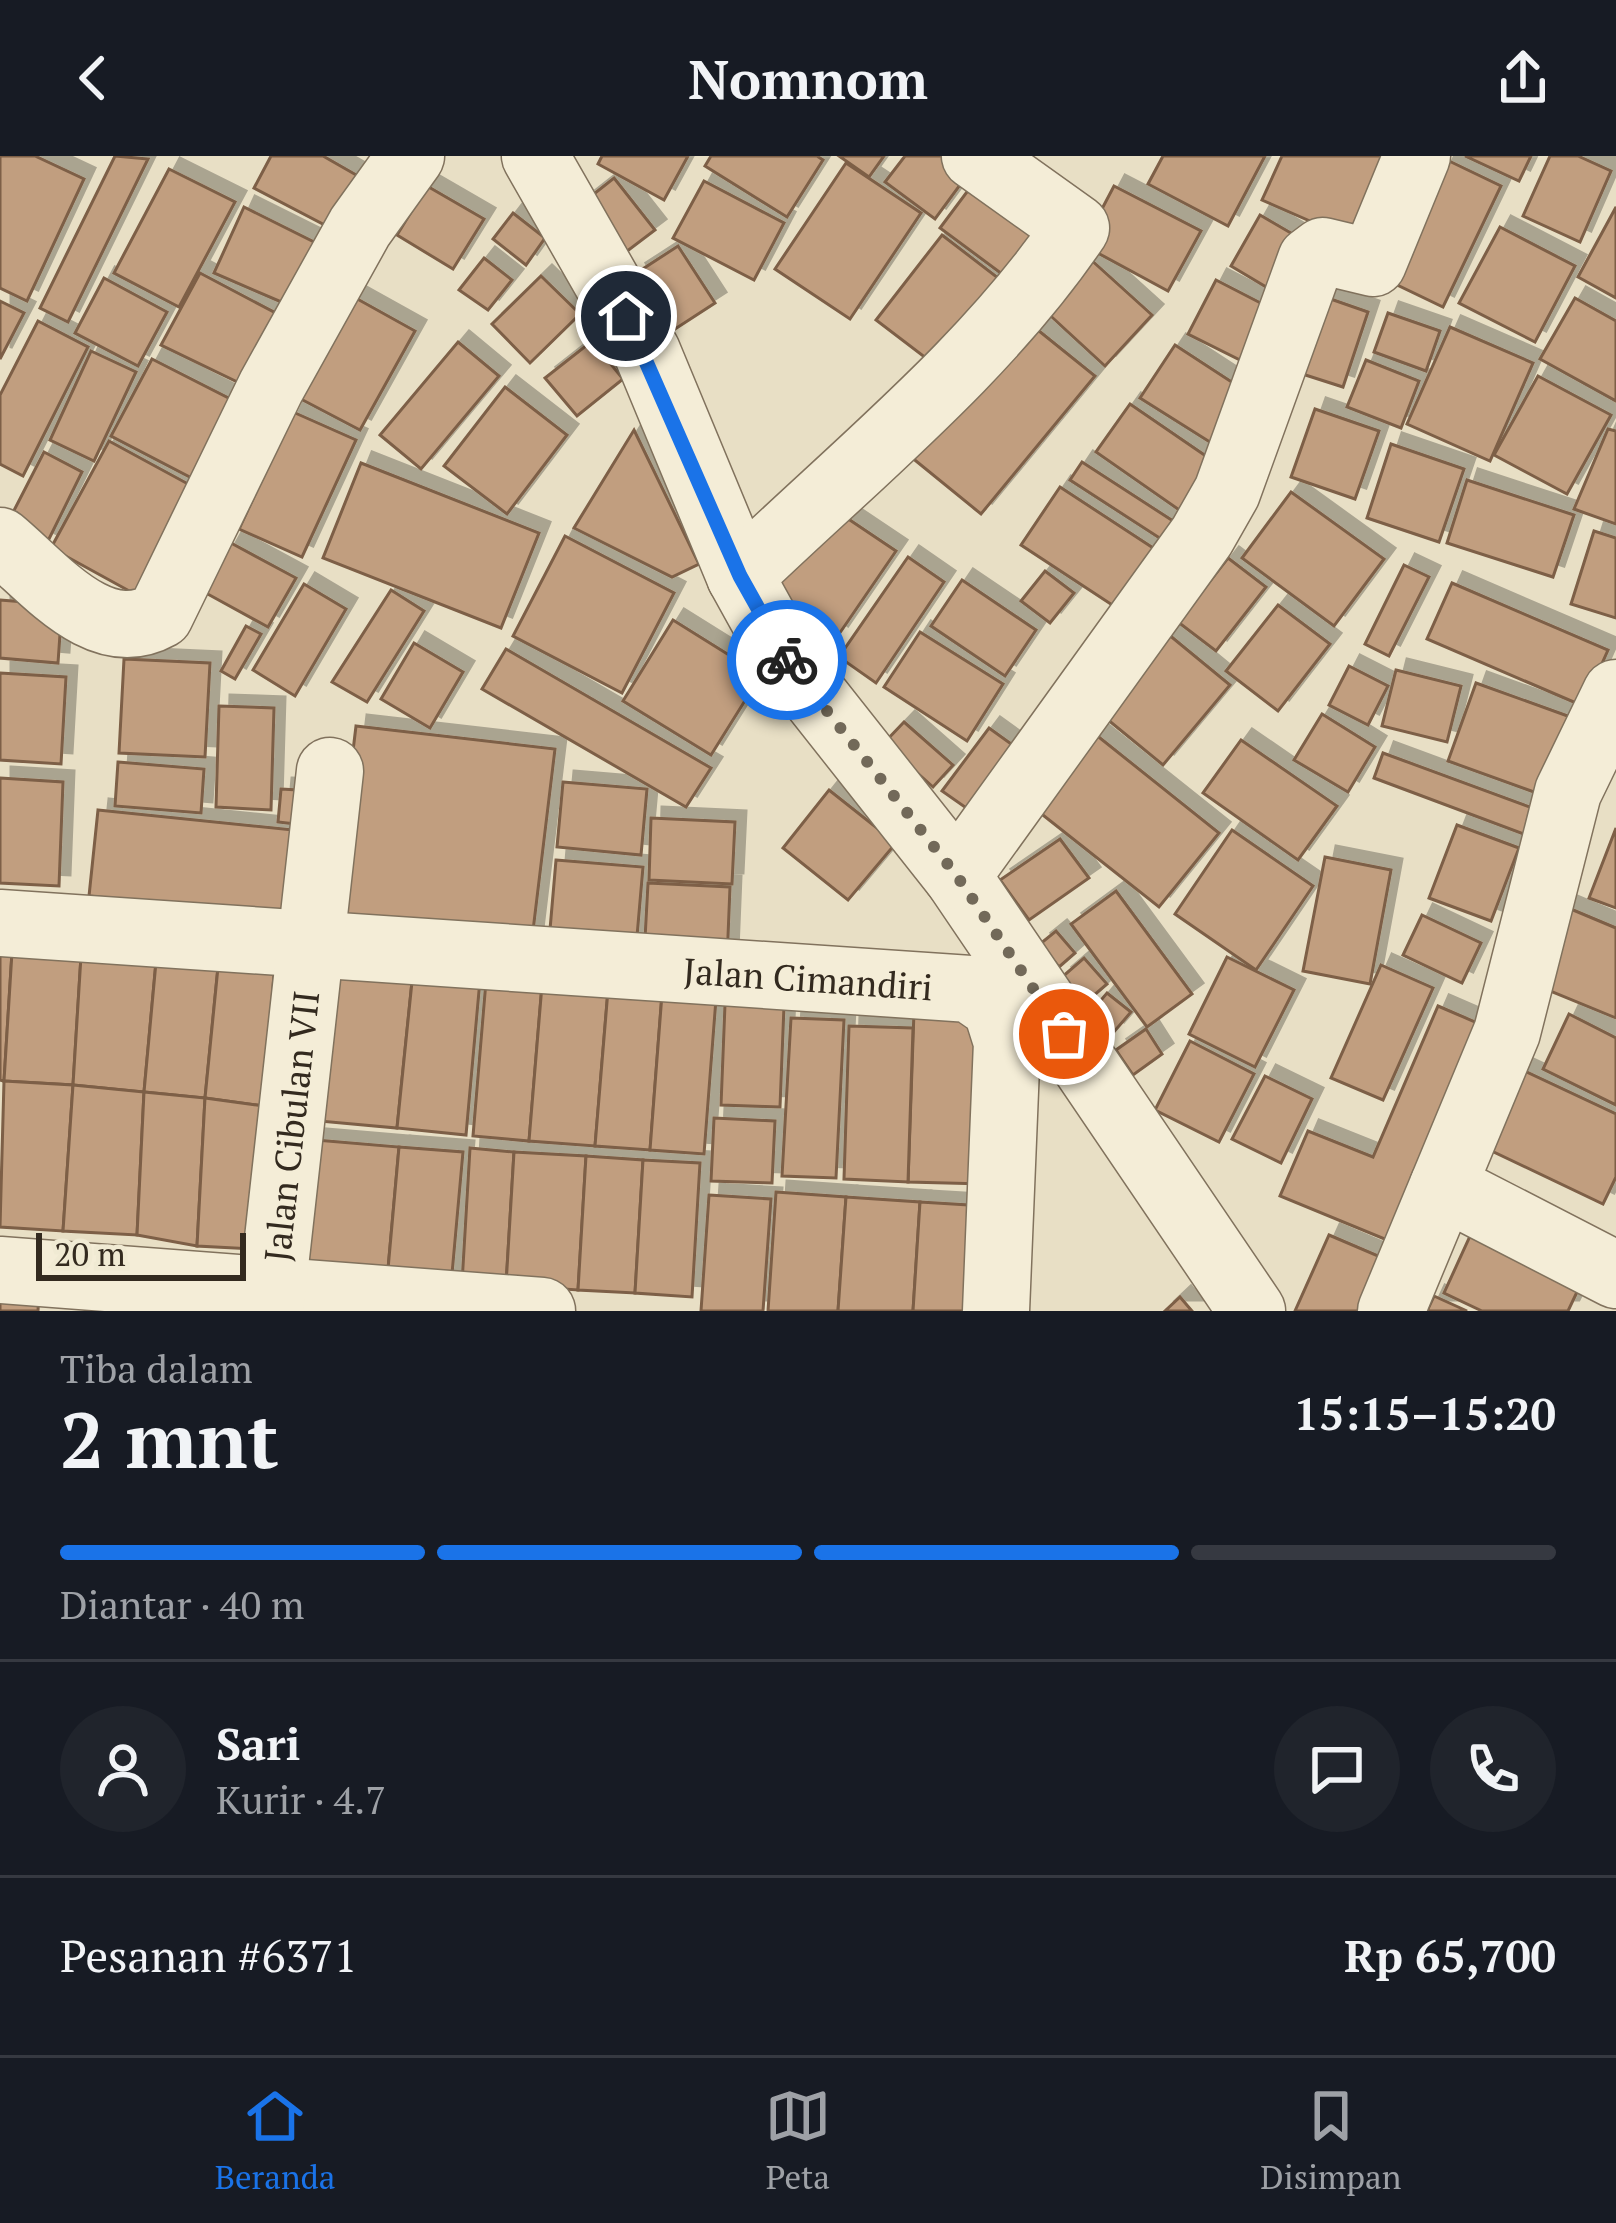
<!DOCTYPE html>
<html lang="id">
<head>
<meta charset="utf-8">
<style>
  body { margin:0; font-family:"PT Serif",serif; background:#20242c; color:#f1f3f6; height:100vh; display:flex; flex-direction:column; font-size:45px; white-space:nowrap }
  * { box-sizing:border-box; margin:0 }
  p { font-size:39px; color:#9ea1a6 }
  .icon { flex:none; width:66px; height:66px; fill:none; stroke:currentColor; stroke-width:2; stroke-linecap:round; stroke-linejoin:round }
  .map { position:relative; height:1155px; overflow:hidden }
  .panel { display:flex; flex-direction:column; background:#171b24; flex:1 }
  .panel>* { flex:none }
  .scale { position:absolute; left:36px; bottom:30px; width:210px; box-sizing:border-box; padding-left:12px; border:6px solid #332a1f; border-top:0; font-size:33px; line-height:42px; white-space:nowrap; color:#332a1f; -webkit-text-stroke:9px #f0ead3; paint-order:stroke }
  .pin { position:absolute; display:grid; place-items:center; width:102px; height:102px; color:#fff; margin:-51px; border:6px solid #fff; border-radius:50%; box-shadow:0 3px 12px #0007 }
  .courier { position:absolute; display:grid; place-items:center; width:120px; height:120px; margin:-60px; border:9px solid #1a73e8; border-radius:50%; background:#fff; color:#222; box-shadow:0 3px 15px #0007 }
  .overview em { font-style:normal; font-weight:800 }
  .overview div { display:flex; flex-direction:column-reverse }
  .overview { display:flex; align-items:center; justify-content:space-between; height:204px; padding:0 60px }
  h1 { font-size:78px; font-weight:800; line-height:90px }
  .bar { display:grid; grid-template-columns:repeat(4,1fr); gap:18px 12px; align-content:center; height:144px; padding:0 60px }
  .bar i { height:15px; border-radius:9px; background:#363941 }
  .bar .current { background:#1a73e8 }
  .bar p { grid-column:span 4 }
  .line { display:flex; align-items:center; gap:30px; padding:0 60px; border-top:3px solid #363941 }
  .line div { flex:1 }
  .round { display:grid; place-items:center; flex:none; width:126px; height:126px; border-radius:63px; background:#20242c }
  header { display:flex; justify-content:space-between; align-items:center; height:156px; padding:0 60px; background:#171b24; font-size:54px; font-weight:800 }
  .dock { display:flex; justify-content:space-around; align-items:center; height:168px; border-top:3px solid #363941; background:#171b24; font-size:33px; color:#9ea1a6 }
  .dock a { display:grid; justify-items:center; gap:6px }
  .dock .current { color:#1a73e8 }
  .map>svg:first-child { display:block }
  .building { fill:#c19e7f; stroke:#7d5f46; stroke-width:3; filter:url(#shadow) }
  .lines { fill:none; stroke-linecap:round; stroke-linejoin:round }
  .street-casing { stroke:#81725d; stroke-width:69 }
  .street { stroke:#f4edd7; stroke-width:66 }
  .done { stroke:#726959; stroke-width:12; stroke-dasharray:0 21.6 }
  .route { stroke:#1a73e8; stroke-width:15 }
  .labels { text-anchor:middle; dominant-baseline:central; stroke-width:10; stroke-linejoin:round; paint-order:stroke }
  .street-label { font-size:36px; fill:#332a1f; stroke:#f0ead3 }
</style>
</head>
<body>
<header><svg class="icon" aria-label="back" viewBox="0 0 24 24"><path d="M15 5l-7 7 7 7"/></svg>Nomnom<svg class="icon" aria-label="share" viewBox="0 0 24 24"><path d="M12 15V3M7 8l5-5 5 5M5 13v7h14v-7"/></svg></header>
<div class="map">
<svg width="1616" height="1155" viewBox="0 0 1616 1155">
  <defs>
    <filter id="shadow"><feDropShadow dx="11" dy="-11" stdDeviation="0" flood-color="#0004"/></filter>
  </defs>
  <rect width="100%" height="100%" fill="#e8dfc5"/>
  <g class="building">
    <polygon points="0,0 35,0 84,23 27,145 0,132"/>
    <polygon points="115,0 148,3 68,166 40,152"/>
    <polygon points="271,0 323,0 372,28 342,78 254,32"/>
    <polygon points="602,0 688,0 664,44 598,8"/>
    <polygon points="711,0 817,0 823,4 787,61 705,10"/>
    <polygon points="839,0 884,0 869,21"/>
    <polygon points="905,0 959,0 974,10 935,63 885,26"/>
    <polygon points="1163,0 1265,0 1228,70 1148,28"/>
    <polygon points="1282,0 1408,0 1367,90 1262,44"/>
    <polygon points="1465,0 1531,0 1519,25"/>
    <polygon points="1550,0 1578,0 1611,15 1580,86 1523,60"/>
    <polygon points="1447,4 1501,30 1443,151 1389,125"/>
    <polygon points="846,7 921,57 850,163 775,113"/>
    <polygon points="169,13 235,46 179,151 114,117"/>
    <polygon points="981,17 1063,78 1021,132 940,72"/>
    <polygon points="614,22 655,74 626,96 585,45"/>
    <polygon points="704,25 784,67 754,124 673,82"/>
    <polygon points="427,30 484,63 453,113 397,79"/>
    <polygon points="1114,30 1201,75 1168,135 1083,89"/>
    <polygon points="244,51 332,95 300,154 214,117"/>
    <polygon points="1616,51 1616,142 1578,121"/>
    <polygon points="513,57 545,82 526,109 493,83"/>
    <polygon points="1260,59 1308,87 1278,138 1231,110"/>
    <polygon points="1500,71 1575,110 1535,186 1459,147"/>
    <polygon points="942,79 1002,125 935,209 876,164"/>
    <polygon points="678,90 715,147 672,175 635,118"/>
    <polygon points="484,102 512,124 488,154 459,134"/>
    <polygon points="1089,102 1152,159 1105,210 1042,152"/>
    <polygon points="200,117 289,164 254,234 161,189"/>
    <polygon points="541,120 580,158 530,207 492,168"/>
    <polygon points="104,122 167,156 138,210 75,177"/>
    <polygon points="1216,124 1280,157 1252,210 1188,178"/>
    <polygon points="352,140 415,175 360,274 297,241"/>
    <polygon points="1322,140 1368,156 1343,231 1296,216"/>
    <polygon points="1575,142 1616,165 1616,245 1540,203"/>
    <polygon points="0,145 24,157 0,203"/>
    <polygon points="1013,154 1095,220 981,358 900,292"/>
    <polygon points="1388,157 1440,175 1426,215 1374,196"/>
    <polygon points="38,165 88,191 23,320 0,308 0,239"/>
    <polygon points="1450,171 1533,207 1490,305 1407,268"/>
    <polygon points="592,185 623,223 577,260 545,222"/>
    <polygon points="458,186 499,220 421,313 380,279"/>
    <polygon points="1175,189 1247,236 1213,288 1140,242"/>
    <polygon points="91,195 136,216 94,305 50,284"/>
    <polygon points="152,203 250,253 209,331 111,280"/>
    <polygon points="1366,204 1419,225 1401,272 1347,251"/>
    <polygon points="1538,220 1611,259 1567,338 1494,299"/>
    <polygon points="505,231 567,279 507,358 444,310"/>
    <polygon points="1130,248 1219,309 1185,358 1096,296"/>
    <polygon points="1315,253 1379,275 1355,343 1291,321"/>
    <polygon points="293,256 356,284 302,401 239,373"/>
    <polygon points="1608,273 1616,275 1616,368 1574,353"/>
    <polygon points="634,274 699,408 672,421 574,372"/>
    <polygon points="109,285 212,341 153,448 51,392"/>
    <polygon points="1391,288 1464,313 1439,386 1367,362"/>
    <polygon points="44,296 82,316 46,389 6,370"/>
    <polygon points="1082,306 1187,374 1175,392 1070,324"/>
    <polygon points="361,307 539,377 501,472 323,402"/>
    <polygon points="1467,324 1574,359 1553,421 1447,387"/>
    <polygon points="1060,331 1170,403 1132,462 1021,389"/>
    <polygon points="1291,336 1384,403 1334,470 1242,402"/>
    <polygon points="826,348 896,395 837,481 768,435"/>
    <polygon points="1594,375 1616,382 1616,462 1571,448"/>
    <polygon points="565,380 674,437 622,537 513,480"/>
    <polygon points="231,387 296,422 268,471 204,436"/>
    <polygon points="908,401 944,426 876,527 839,501"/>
    <polygon points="1228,402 1266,431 1216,495 1178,466"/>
    <polygon points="1404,409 1429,421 1389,500 1365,488"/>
    <polygon points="1045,415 1074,437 1050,467 1021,445"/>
    <polygon points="962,424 1036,474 1005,520 931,470"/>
    <polygon points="1452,427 1608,494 1583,550 1427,483"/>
    <polygon points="304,428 346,453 295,540 253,514"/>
    <polygon points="391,434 424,455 367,546 332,526"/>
    <polygon points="0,444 62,449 58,507 0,502"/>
    <polygon points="1278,449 1330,488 1278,555 1226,515"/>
    <polygon points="673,464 761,519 711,599 623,545"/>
    <polygon points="246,470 261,478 235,523 221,515"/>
    <polygon points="920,476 1003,528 967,585 884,531"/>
    <polygon points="1168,478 1230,529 1163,609 1102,559"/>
    <polygon points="414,487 463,516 430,572 381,543"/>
    <polygon points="506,493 711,612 686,651 482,533"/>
    <polygon points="124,503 210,507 205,601 119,597"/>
    <polygon points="1349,510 1388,530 1368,569 1329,549"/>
    <polygon points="1396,514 1461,530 1447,586 1382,570"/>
    <polygon points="0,517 66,521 61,608 0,604"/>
    <polygon points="1476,527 1576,563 1548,641 1448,605"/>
    <polygon points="219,550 274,552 271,654 216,651"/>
    <polygon points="1322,558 1375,591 1348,636 1294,604"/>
    <polygon points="904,566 953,609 933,631 884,587"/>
    <polygon points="356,570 555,593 532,783 333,761"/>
    <polygon points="989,572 1028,600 982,663 942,635"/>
    <polygon points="1095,578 1219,677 1159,751 1034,652"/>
    <polygon points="1241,584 1337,650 1298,704 1203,637"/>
    <polygon points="1383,597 1546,657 1537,683 1374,622"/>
    <polygon points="118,606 204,613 201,657 115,650"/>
    <polygon points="0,622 63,626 59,730 0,727"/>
    <polygon points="563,626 647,633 641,699 557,691"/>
    <polygon points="281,633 315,635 313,670 278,666"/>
    <polygon points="829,634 896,687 848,744 783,692"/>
    <polygon points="98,654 313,676 303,762 89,740"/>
    <polygon points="651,662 735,666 732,728 649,724"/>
    <polygon points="1457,669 1519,692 1491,765 1429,742"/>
    <polygon points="1616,672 1616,752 1589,742"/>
    <polygon points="1232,674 1313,730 1256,814 1175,758"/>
    <polygon points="1060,683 1089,722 1029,764 1000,724"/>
    <polygon points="1325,701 1391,714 1370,828 1303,815"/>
    <polygon points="556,704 643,711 636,792 549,785"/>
    <polygon points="648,727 730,731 727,805 644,801"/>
    <polygon points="1116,735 1192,838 1147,871 1071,768"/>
    <polygon points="1566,751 1616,772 1616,862 1533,828"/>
    <polygon points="1422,759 1481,787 1462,827 1403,799"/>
    <polygon points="1056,775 1075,797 1059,811 1040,788"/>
    <polygon points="0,779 13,780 4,925 0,924"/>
    <polygon points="13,780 82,784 73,929 4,925"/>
    <polygon points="82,784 157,795 144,936 73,929"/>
    <polygon points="157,795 219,801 205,942 144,936"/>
    <polygon points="323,798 414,806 397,972 308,964"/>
    <polygon points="219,801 275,805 264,950 205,942"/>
    <polygon points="1227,801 1294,834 1255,911 1189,878"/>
    <polygon points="1084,802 1107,828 1084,848 1061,822"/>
    <polygon points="414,806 481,813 466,979 397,972"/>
    <polygon points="1381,809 1433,832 1383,944 1331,922"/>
    <polygon points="486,825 542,829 529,985 473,980"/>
    <polygon points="542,829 608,834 595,990 529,985"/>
    <polygon points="608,834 662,838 650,994 595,990"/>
    <polygon points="1107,837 1131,856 1113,877 1090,857"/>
    <polygon points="662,838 716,843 704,998 650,994"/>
    <polygon points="725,848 784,850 780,951 721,949"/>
    <polygon points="1438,850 1496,875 1404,1091 1280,1040 1308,975 1373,1001"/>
    <polygon points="914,855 991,858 985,1028 908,1026"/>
    <polygon points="1569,858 1616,882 1616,949 1543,913"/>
    <polygon points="791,862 844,864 836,1022 782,1020"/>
    <polygon points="849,870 913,872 908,1026 844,1023"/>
    <polygon points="1146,873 1162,898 1133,919 1116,894"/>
    <polygon points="1190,885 1254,918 1219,986 1155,954"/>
    <polygon points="1512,909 1616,958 1616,1021 1603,1048 1475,987"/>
    <polygon points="1265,920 1312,943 1281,1007 1232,983"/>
    <polygon points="4,925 73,929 63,1075 0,1071"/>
    <polygon points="73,929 144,936 137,1079 63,1075"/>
    <polygon points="144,936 205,942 197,1090 137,1079"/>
    <polygon points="205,942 264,950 253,1093 197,1090"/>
    <polygon points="714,962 775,965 772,1027 711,1025"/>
    <polygon points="304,983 399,991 387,1124 293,1115"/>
    <polygon points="399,991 463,996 451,1129 387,1124"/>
    <polygon points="470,992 514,996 506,1129 462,1127"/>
    <polygon points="514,996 586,1000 578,1134 506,1129"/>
    <polygon points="586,1000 643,1004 635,1137 578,1134"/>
    <polygon points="643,1004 700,1007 692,1141 635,1137"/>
    <polygon points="776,1036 846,1041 838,1155 768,1155"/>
    <polygon points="709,1039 771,1043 763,1155 701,1155"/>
    <polygon points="846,1041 920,1046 913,1155 838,1155"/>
    <polygon points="920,1046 985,1050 978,1155 913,1155"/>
    <polygon points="1476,1067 1587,1115 1568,1155 1482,1155 1444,1137"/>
    <polygon points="1329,1079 1397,1108 1377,1155 1295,1155"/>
    <polygon points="0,1130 39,1133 38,1155 0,1155"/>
    <polygon points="1434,1140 1467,1155 1427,1155"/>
    <polygon points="1180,1141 1192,1155 1165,1155"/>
  </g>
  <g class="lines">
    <defs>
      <g id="street">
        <polyline points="535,0 647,196 740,420 787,505 957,720 1252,1155"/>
        <path d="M0 385C45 422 99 493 160 459L271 231 360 71 411 0"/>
        <path d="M740 420C854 310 987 204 1076 72L975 0"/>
        <polyline points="957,720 1202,380 1227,336 1311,104 1323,95 1373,107 1417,0"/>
        <path id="s1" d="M0 767 970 833 996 851 1007 886 996 1155"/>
        <polyline points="1443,1030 1616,1119"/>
        <polyline points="0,1114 542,1155"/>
        <path id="s2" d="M270 1155 330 615"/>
        <polyline points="1391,1155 1507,876 1568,636 1616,537"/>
      </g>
    </defs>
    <use href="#street" class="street-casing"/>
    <use href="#street" class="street"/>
  </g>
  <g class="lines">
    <polyline class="done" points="787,504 957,720 1064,878"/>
    <polyline class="route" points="626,160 740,420 787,504"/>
  </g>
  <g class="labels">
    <g class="street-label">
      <text stroke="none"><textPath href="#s1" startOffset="810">Jalan Cimandiri</textPath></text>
      <text stroke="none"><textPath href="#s2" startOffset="186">Jalan Cibulan VII</textPath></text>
    </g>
  </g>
</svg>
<div class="scale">20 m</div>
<div class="pin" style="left:1064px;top:878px;background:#ea580c"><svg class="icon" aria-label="bag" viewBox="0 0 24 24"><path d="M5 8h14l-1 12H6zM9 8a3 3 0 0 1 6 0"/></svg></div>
<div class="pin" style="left:626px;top:160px;background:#1f2937"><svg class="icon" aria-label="home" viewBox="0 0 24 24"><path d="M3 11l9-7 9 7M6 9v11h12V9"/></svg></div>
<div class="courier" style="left:787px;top:504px"><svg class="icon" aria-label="bike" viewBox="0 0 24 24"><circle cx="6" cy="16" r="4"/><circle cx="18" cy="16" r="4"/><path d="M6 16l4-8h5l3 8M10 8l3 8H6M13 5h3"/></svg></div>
</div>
<section class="panel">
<div class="overview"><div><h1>2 mnt</h1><p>Tiba dalam</p></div><em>15:15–15:20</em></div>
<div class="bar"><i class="current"></i><i class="current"></i><i class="current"></i><i></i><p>Diantar · 40 m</p></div>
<div class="line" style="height:216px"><a class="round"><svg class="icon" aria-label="person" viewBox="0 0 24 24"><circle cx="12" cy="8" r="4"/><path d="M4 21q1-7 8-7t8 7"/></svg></a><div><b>Sari</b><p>Kurir · 4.7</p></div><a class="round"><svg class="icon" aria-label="chat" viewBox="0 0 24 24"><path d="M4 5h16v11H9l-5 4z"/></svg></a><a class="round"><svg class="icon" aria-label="phone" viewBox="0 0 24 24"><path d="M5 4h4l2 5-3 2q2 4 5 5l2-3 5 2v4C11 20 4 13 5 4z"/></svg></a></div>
<div class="line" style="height:156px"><div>Pesanan #6371</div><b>Rp 65,700</b></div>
</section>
<nav class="dock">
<a class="current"><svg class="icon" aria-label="home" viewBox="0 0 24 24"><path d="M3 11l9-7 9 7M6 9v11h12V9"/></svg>Beranda</a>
<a><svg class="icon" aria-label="map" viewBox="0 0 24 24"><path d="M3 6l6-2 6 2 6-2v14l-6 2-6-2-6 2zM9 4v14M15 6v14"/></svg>Peta</a>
<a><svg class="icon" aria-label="saved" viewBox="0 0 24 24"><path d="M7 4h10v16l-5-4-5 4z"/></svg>Disimpan</a>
</nav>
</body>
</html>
